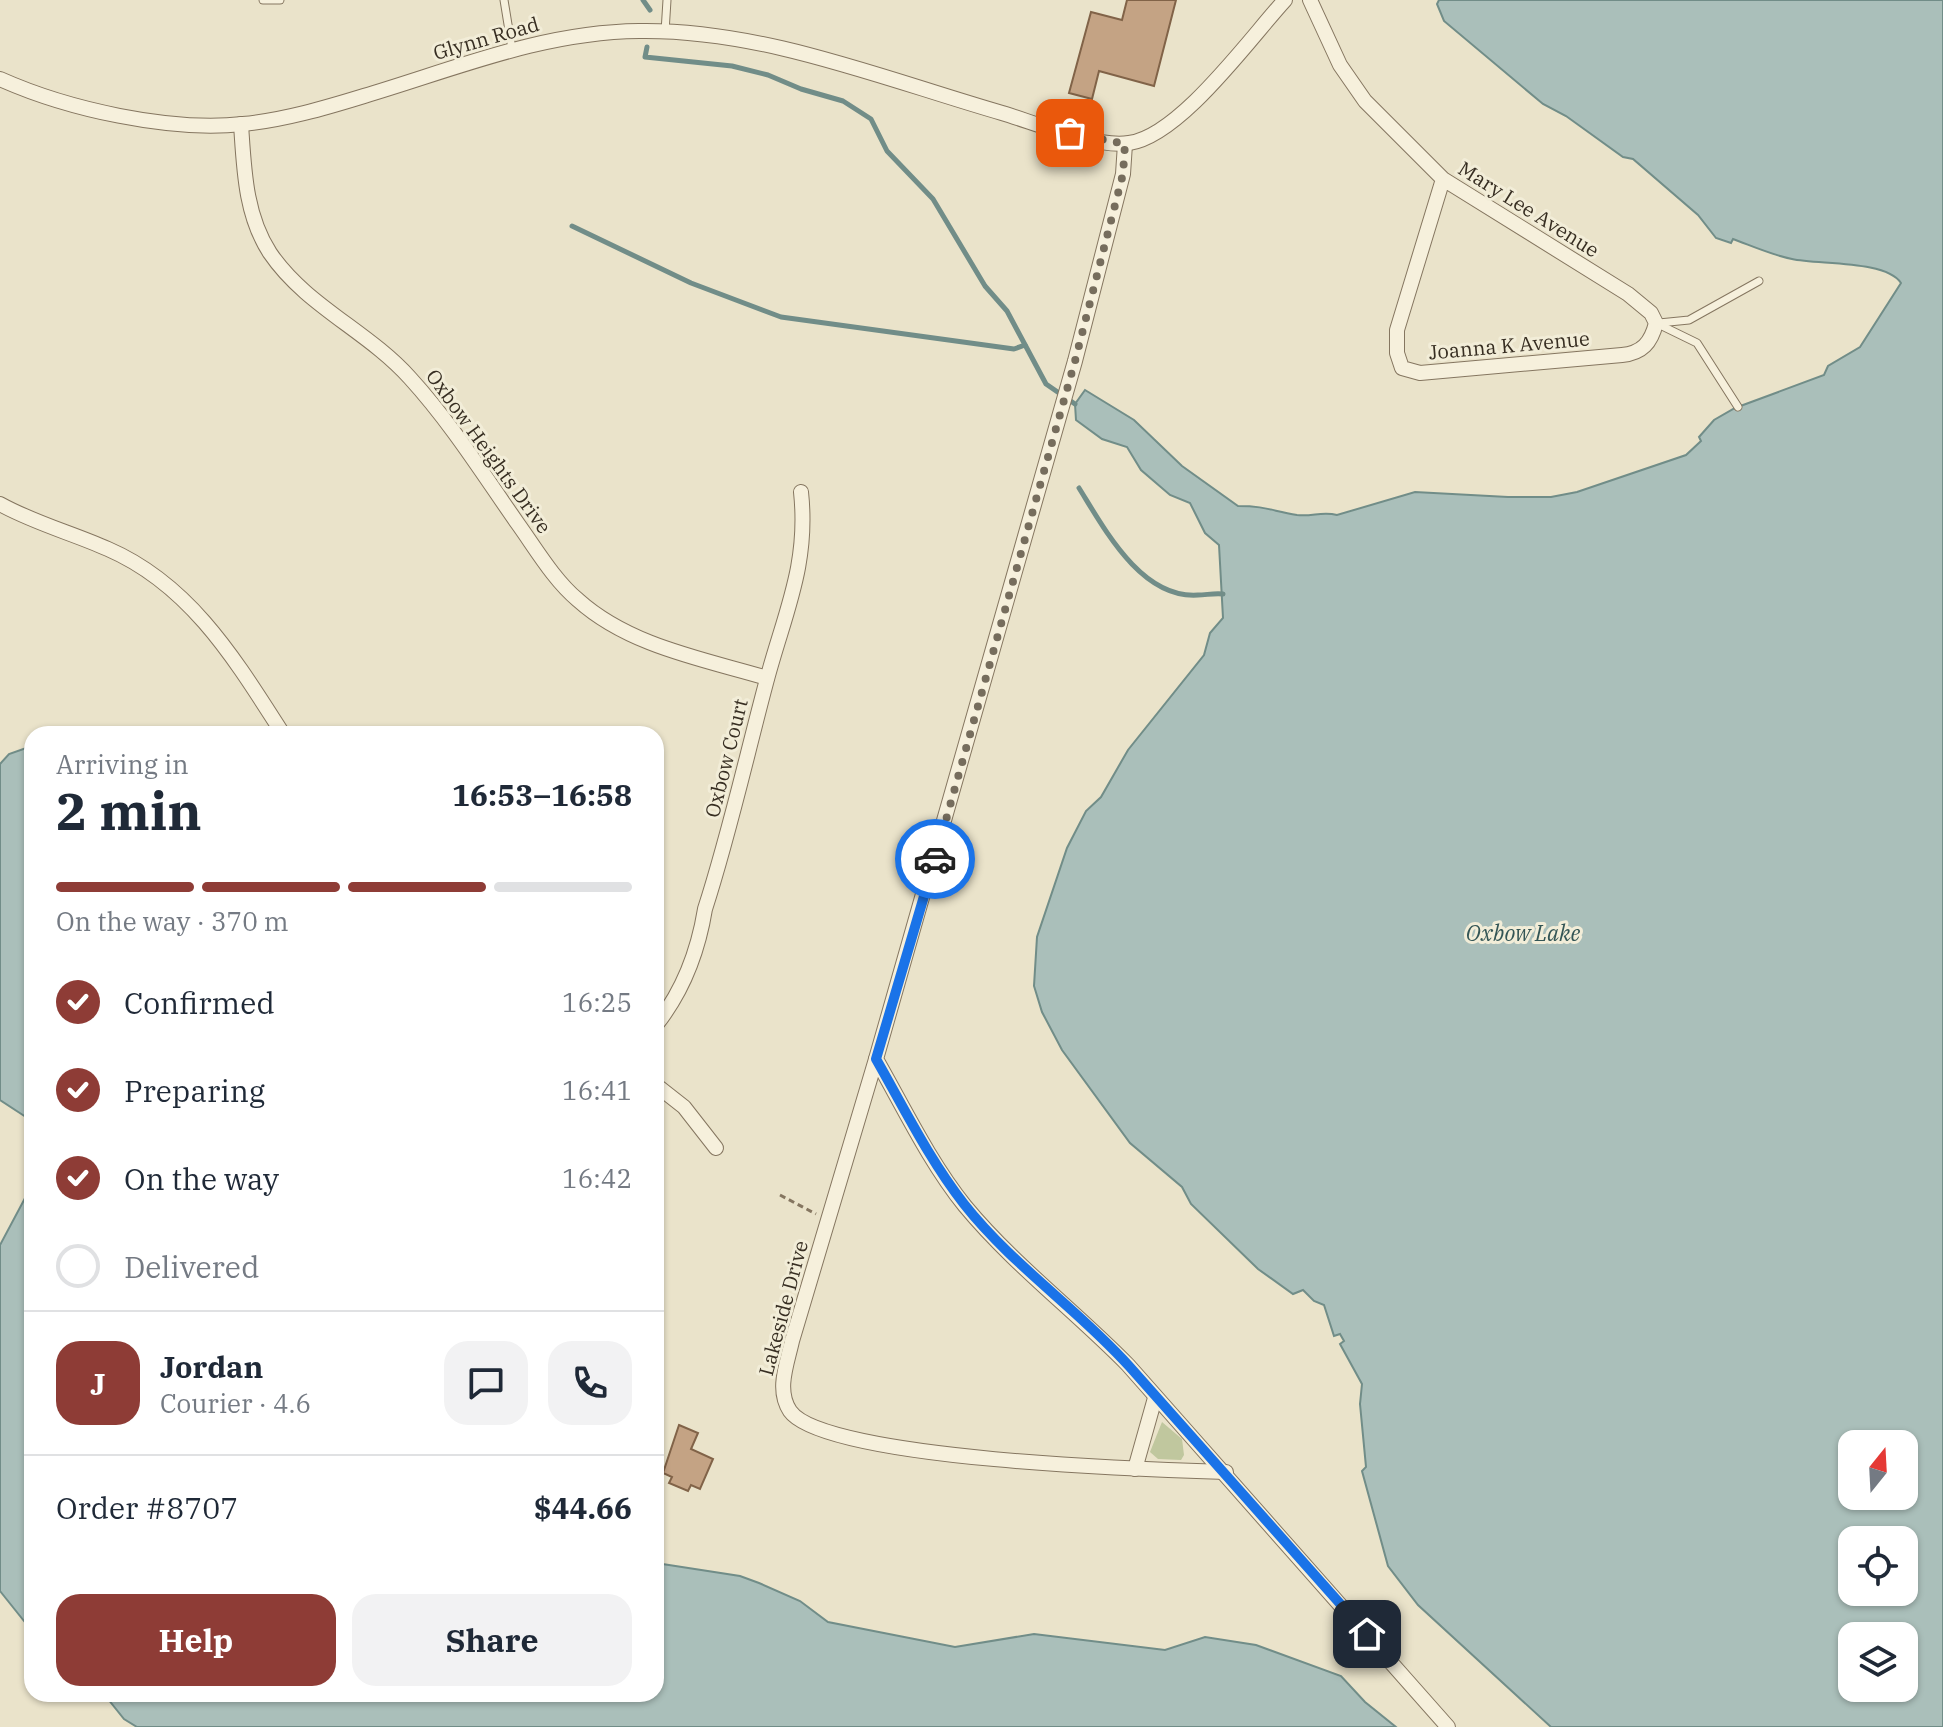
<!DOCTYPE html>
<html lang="en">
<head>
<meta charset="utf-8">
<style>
  body { margin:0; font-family:"IBM Plex Serif",serif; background:#f2f2f3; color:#1f2937; height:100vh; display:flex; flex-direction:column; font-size:30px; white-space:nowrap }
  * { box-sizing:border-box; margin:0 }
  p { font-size:26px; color:#747a83 }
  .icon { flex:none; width:44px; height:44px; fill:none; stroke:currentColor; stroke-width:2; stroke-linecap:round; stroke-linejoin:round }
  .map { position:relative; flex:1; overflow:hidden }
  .drawer { position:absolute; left:24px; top:726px; width:640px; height:976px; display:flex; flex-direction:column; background:#fff; border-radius:24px; box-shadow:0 2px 6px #0004 }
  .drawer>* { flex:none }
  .needle { width:52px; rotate:18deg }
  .buttons { position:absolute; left:1838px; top:1430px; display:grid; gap:16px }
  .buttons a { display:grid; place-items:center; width:80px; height:80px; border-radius:16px; background:#fff; box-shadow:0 2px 6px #0004; font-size:40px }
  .pin { position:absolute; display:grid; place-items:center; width:68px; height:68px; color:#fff; margin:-34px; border-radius:16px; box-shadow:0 4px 12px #0006 }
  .courier { position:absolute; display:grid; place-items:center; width:80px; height:80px; margin:-40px; border:6px solid #1a73e8; border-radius:50%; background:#fff; color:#222; box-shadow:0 2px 10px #0007 }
  .overview em { font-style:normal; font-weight:800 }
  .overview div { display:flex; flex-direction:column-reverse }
  .overview { display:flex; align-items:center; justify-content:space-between; height:136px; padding:0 32px }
  h1 { font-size:52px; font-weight:800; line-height:60px }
  .bar { display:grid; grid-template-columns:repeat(4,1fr); gap:12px 8px; align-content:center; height:96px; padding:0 32px }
  .bar i { height:10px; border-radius:6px; background:#e0e1e3 }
  .bar .active { background:#8e3c36 }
  .bar p { grid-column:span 4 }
  .line { display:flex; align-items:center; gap:20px; padding:0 32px; border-top:2px solid #e0e1e3 }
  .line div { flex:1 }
  .round { display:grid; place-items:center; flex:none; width:84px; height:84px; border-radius:24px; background:#f2f2f3 }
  ol { padding:0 32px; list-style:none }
  li { display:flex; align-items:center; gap:24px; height:88px }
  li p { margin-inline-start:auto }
  li .icon { padding:8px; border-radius:50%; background:#8e3c36; color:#fff; stroke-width:4 }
  li:last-child { color:#747a83 }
  li i { width:44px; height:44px; border:4px solid #e0e1e3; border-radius:50% }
  .primary-button { display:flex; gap:16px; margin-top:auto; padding:16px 32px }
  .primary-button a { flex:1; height:92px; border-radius:24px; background:#8e3c36; color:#fff; font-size:32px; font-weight:800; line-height:92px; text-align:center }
  .primary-button a+a { background:#f2f2f3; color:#1f2937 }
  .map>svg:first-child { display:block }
  .green { fill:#c0c79e }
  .water { fill:#aabfba; stroke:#718d88; stroke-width:2; fill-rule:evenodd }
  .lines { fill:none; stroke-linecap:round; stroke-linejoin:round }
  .stream { stroke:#718d88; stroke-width:5 }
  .building { fill:#c4a384; stroke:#816348; stroke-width:2 }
  .lane-casing { stroke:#857660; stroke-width:9 }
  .street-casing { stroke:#857660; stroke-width:16 }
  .path { stroke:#857660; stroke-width:3; stroke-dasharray:6 4; stroke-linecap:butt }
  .lane { stroke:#f6f0dc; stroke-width:7 }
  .street { stroke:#f6f0dc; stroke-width:14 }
  .done { stroke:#766d5d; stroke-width:8; stroke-dasharray:0 14.4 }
  .route { stroke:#1a73e8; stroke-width:10 }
  .labels { text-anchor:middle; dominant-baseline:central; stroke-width:6; stroke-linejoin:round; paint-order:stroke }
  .street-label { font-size:20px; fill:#372e22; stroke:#f2edd8 }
  .water-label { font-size:22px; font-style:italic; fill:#355; stroke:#f2edd8 }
</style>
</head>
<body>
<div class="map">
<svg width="1943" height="1727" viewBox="0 0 1943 1727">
  <rect width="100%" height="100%" fill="#eae3ca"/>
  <polygon class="green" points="1162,1422 1182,1439 1184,1455 1181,1460 1158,1459 1150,1452"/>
  <g class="water">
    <path d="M1439 0H1943V1727H1551L1418 1605 1388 1566 1362 1471 1366 1467 1360 1404 1362 1384 1340 1344 1344 1341 1340 1334 1334 1336 1324 1305 1314 1301 1303 1290 1293 1294 1258 1269 1191 1204 1182 1187 1130 1143 1062 1050 1042 1012 1034 986 1037 937 1067 848 1086 811 1101 797 1128 750 1204 655 1210 633 1223 618 1219 545 1205 533 1190 503 1170 495 1141 470 1127 447 1102 439 1076 420 1075 404 1085 390 1134 420 1182 466 1238 506C1266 506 1272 511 1297 515 1312 517 1322 511 1337 515L1415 492 1508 497H1551L1577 492 1686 455 1701 441 1699 437 1714 420 1735 408 1824 375 1828 366 1860 347 1901 283C1886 260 1818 265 1792 259 1772 255 1752 246 1733 239L1731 243 1716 238 1698 215 1633 159 1623 157 1566 116 1543 104 1444 21 1437 4ZM1852 1444H1904V1496H1852ZM1852 1540H1904V1592H1852ZM1852 1636H1904V1688H1852Z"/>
    <polygon points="32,746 32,1121 0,1100 0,764 9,754"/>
    <polygon points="32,1185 32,1631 0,1591 0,1245"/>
    <polygon points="656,1563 740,1576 759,1583 800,1601 828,1622 955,1647 1034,1634 1165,1650 1205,1637 1256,1645 1341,1676 1365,1702 1396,1727 137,1727 124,1719 104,1694 656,1694"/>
  </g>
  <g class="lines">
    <g class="stream">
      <polyline points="643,0 650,10"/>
      <polyline points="647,47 645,57 732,66 768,75 801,89 843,101 871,119 887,151 933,199 985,286 1007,311 1046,384 1075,404"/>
      <polyline points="572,226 691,283 781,317 1014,349 1025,345"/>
      <path d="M1079 488C1104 528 1141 599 1198 595 1206 595 1214 593 1223 594"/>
    </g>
  </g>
  <g class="building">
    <polygon points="1127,0 1176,0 1154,86 1099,71 1092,99 1069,93 1091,12 1122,20"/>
    <polygon points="679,1425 698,1433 691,1449 713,1459 700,1489 691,1485 688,1491 669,1483 672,1477 663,1473"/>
  </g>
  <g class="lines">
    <defs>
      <g id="lane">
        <polyline points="263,0 280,0"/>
        <polyline points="504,0 512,49"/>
        <polyline points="665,32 667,0"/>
        <polyline points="1656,323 1697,343 1738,407"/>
        <polyline points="1659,323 1689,320 1759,281"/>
      </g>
      <g id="street">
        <path d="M1310 0 1340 65 1365 101 1443 179 1628 294 1651 313 1656 323C1651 343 1642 353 1622 355L1420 373 1402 368 1397 353V330L1443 179"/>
        <path d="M0 79C67 109 169 132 243 124 284 120 325 108 364 96 455 69 542 32 639 31 762 29 884 79 1002 113 1036 123 1094 148 1129 143 1180 136 1250 38 1285 0"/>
        <path d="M241 124C244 168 245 215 270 253 306 306 368 331 410 378 451 423 483 474 518 524 536 549 554 580 578 600 629 646 703 659 767 678"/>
        <path d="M1125 144 1123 174 1075 361 876 1059C904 1108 929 1161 965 1206 1013 1264 1075 1311 1128 1365L1448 1727"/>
        <path d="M0 504C34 523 72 533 108 549 191 585 236 661 283 734"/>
        <path d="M656 1025C684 990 698 952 705 909 729 835 746 758 766 683 784 614 809 566 801 492"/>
        <path d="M876 1059 792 1341C787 1364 776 1390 790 1411 824 1460 1156 1470 1226 1472"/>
        <polyline points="656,1085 684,1107 716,1148"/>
        <polyline points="1135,1469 1155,1398"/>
      </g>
    </defs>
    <use href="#lane" class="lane-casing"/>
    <use href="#street" class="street-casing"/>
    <polyline class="path" points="780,1195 816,1214"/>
    <use href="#lane" class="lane"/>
    <use href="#street" class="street"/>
  </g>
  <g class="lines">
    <polyline class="done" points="935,859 1075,361 1123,174 1125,144 1070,133"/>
    <path class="route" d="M935 859 876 1059C904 1108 929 1159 964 1204 1012 1265 1078 1309 1129 1366 1208 1456 1288 1544 1367 1634"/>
  </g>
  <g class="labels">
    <g class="street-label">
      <text transform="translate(486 38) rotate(-16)">Glynn Road</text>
      <text transform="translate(1529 209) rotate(32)">Mary Lee Avenue</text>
      <text transform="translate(1509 345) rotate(-5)">Joanna K Avenue</text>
      <text transform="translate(489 451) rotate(54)">Oxbow Heights Drive</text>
      <text transform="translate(726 758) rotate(-76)">Oxbow Court</text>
      <text transform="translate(783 1308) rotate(-75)">Lakeside Drive</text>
    </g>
    <g class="water-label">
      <text x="1523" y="932">Oxbow Lake</text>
    </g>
  </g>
</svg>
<div class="buttons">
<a><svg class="needle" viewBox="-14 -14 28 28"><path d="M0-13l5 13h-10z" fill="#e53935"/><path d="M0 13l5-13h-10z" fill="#747a83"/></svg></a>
<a><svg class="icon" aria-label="locate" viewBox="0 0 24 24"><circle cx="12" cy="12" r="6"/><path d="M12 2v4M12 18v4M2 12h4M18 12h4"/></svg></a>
<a><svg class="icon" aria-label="layers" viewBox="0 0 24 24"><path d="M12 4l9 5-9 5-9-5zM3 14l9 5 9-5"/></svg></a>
</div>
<div class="pin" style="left:1070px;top:133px;background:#ea580c"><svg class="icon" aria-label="bag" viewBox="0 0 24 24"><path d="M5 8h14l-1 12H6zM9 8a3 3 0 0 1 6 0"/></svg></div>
<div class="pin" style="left:1367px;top:1634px;background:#1f2937"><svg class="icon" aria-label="home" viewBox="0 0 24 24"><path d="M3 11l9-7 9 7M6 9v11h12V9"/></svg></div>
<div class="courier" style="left:935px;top:859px"><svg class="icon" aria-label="car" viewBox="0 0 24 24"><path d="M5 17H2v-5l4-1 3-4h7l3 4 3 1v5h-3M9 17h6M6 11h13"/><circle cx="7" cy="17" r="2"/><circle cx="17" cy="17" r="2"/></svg></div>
<section class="drawer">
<div class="overview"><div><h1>2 min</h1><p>Arriving in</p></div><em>16:53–16:58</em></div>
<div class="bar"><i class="active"></i><i class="active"></i><i class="active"></i><i></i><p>On the way · 370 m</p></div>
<ol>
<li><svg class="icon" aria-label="check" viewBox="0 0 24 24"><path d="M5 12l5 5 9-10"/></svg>Confirmed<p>16:25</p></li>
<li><svg class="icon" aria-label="check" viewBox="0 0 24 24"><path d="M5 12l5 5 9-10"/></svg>Preparing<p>16:41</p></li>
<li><svg class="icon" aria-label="check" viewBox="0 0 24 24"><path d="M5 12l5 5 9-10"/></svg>On the way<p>16:42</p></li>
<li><i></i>Delivered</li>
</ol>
<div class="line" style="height:144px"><b class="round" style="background:#8e3c36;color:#fff">J</b><div><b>Jordan</b><p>Courier · 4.6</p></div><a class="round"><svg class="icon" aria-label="chat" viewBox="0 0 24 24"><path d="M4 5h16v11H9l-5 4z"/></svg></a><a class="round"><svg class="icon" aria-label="phone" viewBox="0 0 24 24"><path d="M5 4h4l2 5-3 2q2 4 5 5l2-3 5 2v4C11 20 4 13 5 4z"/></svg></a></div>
<div class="line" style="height:104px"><div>Order #8707</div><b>$44.66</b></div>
<div class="primary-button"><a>Help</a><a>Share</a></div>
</section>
</div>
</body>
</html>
